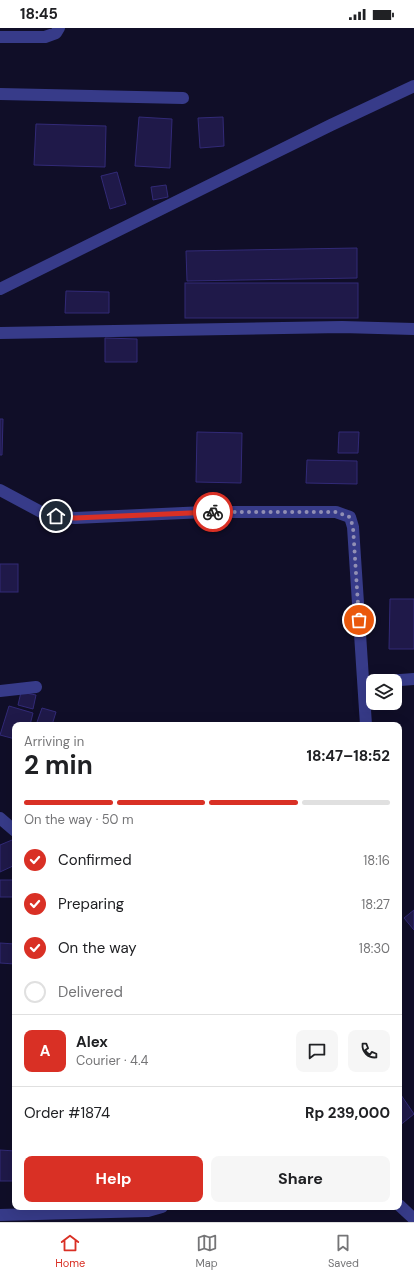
<!DOCTYPE html>
<html lang="en">
<head>
<meta charset="utf-8">
<style>
  body { margin:0; font-family:"DM Sans",sans-serif; background:#f6f6f6; color:#202124; height:100vh; display:flex; flex-direction:column; font-size:15px; white-space:nowrap }
  * { box-sizing:border-box; margin:0 }
  p { font-size:13px; color:#757577 }
  .icon { flex:none; width:22px; height:22px; fill:none; stroke:currentColor; stroke-width:2; stroke-linecap:round; stroke-linejoin:round }
  .map { position:relative; flex:1; overflow:hidden }
  .sheet { position:absolute; left:12px; top:694px; width:390px; height:488px; display:flex; flex-direction:column; background:#fff; border-radius:8px; box-shadow:0 4px 16px #0002 }
  .sheet>* { flex:none }
  .buttons { position:absolute; left:366px; top:646px; display:grid; gap:8px }
  .buttons a { display:grid; place-items:center; width:36px; height:36px; border-radius:8px; background:#fff; box-shadow:0 4px 16px #0002; font-size:20px }
  .pin { position:absolute; display:grid; place-items:center; width:34px; height:34px; color:#fff; margin:-17px; border:2px solid #fff; border-radius:50%; box-shadow:0 1px 4px #0007 }
  .courier { position:absolute; display:grid; place-items:center; width:40px; height:40px; margin:-20px; border:3px solid #d93025; border-radius:50%; background:#fff; color:#222; box-shadow:0 1px 5px #0007 }
  .headline em { font-style:normal; font-weight:700 }
  .headline div { display:flex; flex-direction:column-reverse }
  .headline { display:flex; align-items:center; justify-content:space-between; height:68px; padding:0 12px }
  h1 { font-size:26px; font-weight:700; line-height:30px }
  .bar { display:grid; grid-template-columns:repeat(4,1fr); gap:6px 4px; align-content:center; height:48px; padding:0 12px }
  .bar i { height:5px; border-radius:3px; background:#e0e0e0 }
  .bar .current { background:#d93025 }
  .bar p { grid-column:span 4 }
  .line { display:flex; align-items:center; gap:10px; padding:0 12px; border-top:1px solid #e0e0e0 }
  .line div { flex:1 }
  .round { display:grid; place-items:center; flex:none; width:42px; height:42px; border-radius:8px; background:#f6f6f6 }
  ol { padding:0 12px; list-style:none }
  li { display:flex; align-items:center; gap:12px; height:44px }
  li p { margin-inline-start:auto }
  li .icon { padding:4px; border-radius:50%; background:#d93025; color:#fff; stroke-width:4 }
  li:last-child { color:#757577 }
  li i { width:22px; height:22px; border:2px solid #e0e0e0; border-radius:50% }
  .cta { display:flex; gap:8px; margin-top:auto; padding:8px 12px }
  .cta a { flex:1; height:46px; border-radius:8px; background:#d93025; color:#fff; font-size:16px; font-weight:700; line-height:46px; text-align:center }
  .cta a+a { background:#f6f6f6; color:#202124 }
  .status { display:flex; justify-content:space-between; align-items:center; height:28px; padding:0 20px; background:#fff; direction:ltr }
  .status svg { height:11px; fill:currentColor }
  .tabs { display:flex; justify-content:space-around; align-items:center; height:56px; border-top:1px solid #e0e0e0; background:#fff; font-size:11px; color:#757577 }
  .tabs a { display:grid; justify-items:center; gap:2px }
  .tabs .current { color:#d93025 }
  .map>svg:first-child { display:block }
  .building { fill:#1f1949; stroke:#322a77 }
  .lines { fill:none; stroke-linecap:round; stroke-linejoin:round }
  .minor { stroke:#373b89; stroke-width:12 }
  .done { stroke:#918fb4; stroke-width:4; stroke-dasharray:0 7.2 }
  .route { stroke:#d93025; stroke-width:5 }
</style>
</head>
<body>
<div class="status"><b>18:45</b><svg viewBox="0 0 49 12"><path d="M0 12V9h3v3zM5 12V6h3v6zM10 12V3h3v9zM15 12V0h3v12zM26 1h20v11H26zM47 4h2v5h-2z"/></svg></div>
<div class="map">
<svg width="414" height="1194" viewBox="0 0 414 1194">
  <rect width="100%" height="100%" fill="#100e28"/>
  <g class="building">
    <polygon points="139,89 172,91 170,140 135,138"/>
    <polygon points="223,89 224,118 200,120 198,90"/>
    <polygon points="36,96 106,98 105,139 34,137"/>
    <polygon points="117,144 126,176 110,181 101,148"/>
    <polygon points="166,157 168,169 153,172 151,159"/>
    <polygon points="357,220 357,250 187,253 186,223"/>
    <rect x="185" y="255" width="173" height="35"/>
    <polygon points="66,263 109,264 109,285 65,285"/>
    <polygon points="105,310 137,311 137,334 105,334"/>
    <polygon points="0,391 3,391 2,427 0,427"/>
    <polygon points="197,404 242,405 241,455 196,454"/>
    <polygon points="339,404 359,404 358,425 338,425"/>
    <polygon points="307,432 357,433 357,456 306,455"/>
    <rect x="0" y="536" width="18" height="28"/>
    <polygon points="390,571 414,571 414,621 389,621"/>
    <polygon points="21,664 36,667 33,681 18,677"/>
    <polygon points="9,678 33,685 30,697 15,697 15,711 0,707"/>
    <polygon points="42,680 56,684 52,697 36,697"/>
    <polygon points="12,812 15,819 15,837 0,844 0,817"/>
    <rect x="0" y="852" width="15" height="17"/>
    <polygon points="414,882 414,902 404,890"/>
    <polygon points="0,915 15,916 15,936 0,935"/>
    <polygon points="399,1064 414,1086 399,1098"/>
    <polygon points="0,1122 15,1123 15,1153 0,1153"/>
  </g>
  <g class="lines">
    <g class="minor">
      <polyline points="0,9 45,9 56,5 59,0"/>
      <polyline points="0,66 183,70"/>
      <polyline points="0,261 331,97 414,58"/>
      <polyline points="0,305 342,299 414,301"/>
      <polyline points="0,462 43,485 56,488 75,490 205,484 336,484 350,489 353,499 366,697"/>
      <polyline points="387,653 414,651"/>
      <polyline points="0,663 36,659"/>
      <polyline points="0,790 15,803"/>
      <polyline points="399,1177 414,1191"/>
      <polyline points="0,1187 148,1183 162,1179"/>
    </g>
  </g>
  <g class="lines">
    <polyline class="done" points="213,484 336,484 350,489 353,499 359,592"/>
    <polyline class="route" points="56,488 75,490 213,484"/>
  </g>
</svg>
<div class="buttons">
<a><svg class="icon" aria-label="layers" viewBox="0 0 24 24"><path d="M12 4l9 5-9 5-9-5zM3 14l9 5 9-5"/></svg></a>
</div>
<div class="pin" style="left:359px;top:592px;background:#ea580c"><svg class="icon" aria-label="bag" viewBox="0 0 24 24"><path d="M5 8h14l-1 12H6zM9 8a3 3 0 0 1 6 0"/></svg></div>
<div class="pin" style="left:56px;top:488px;background:#1f2937"><svg class="icon" aria-label="home" viewBox="0 0 24 24"><path d="M3 11l9-7 9 7M6 9v11h12V9"/></svg></div>
<div class="courier" style="left:213px;top:484px"><svg class="icon" aria-label="bike" viewBox="0 0 24 24"><circle cx="6" cy="16" r="4"/><circle cx="18" cy="16" r="4"/><path d="M6 16l4-8h5l3 8M10 8l3 8H6M13 5h3"/></svg></div>
<section class="sheet">
<div class="headline"><div><h1>2 min</h1><p>Arriving in</p></div><em>18:47–18:52</em></div>
<div class="bar"><i class="current"></i><i class="current"></i><i class="current"></i><i></i><p>On the way · 50 m</p></div>
<ol>
<li><svg class="icon" aria-label="check" viewBox="0 0 24 24"><path d="M5 12l5 5 9-10"/></svg>Confirmed<p>18:16</p></li>
<li><svg class="icon" aria-label="check" viewBox="0 0 24 24"><path d="M5 12l5 5 9-10"/></svg>Preparing<p>18:27</p></li>
<li><svg class="icon" aria-label="check" viewBox="0 0 24 24"><path d="M5 12l5 5 9-10"/></svg>On the way<p>18:30</p></li>
<li><i></i>Delivered</li>
</ol>
<div class="line" style="height:72px"><b class="round" style="background:#d93025;color:#fff">A</b><div><b>Alex</b><p>Courier · 4.4</p></div><a class="round"><svg class="icon" aria-label="chat" viewBox="0 0 24 24"><path d="M4 5h16v11H9l-5 4z"/></svg></a><a class="round"><svg class="icon" aria-label="phone" viewBox="0 0 24 24"><path d="M5 4h4l2 5-3 2q2 4 5 5l2-3 5 2v4C11 20 4 13 5 4z"/></svg></a></div>
<div class="line" style="height:52px"><div>Order #1874</div><b>Rp 239,000</b></div>
<div class="cta"><a>Help</a><a>Share</a></div>
</section>
</div>
<nav class="tabs">
<a class="current"><svg class="icon" aria-label="home" viewBox="0 0 24 24"><path d="M3 11l9-7 9 7M6 9v11h12V9"/></svg>Home</a>
<a><svg class="icon" aria-label="map" viewBox="0 0 24 24"><path d="M3 6l6-2 6 2 6-2v14l-6 2-6-2-6 2zM9 4v14M15 6v14"/></svg>Map</a>
<a><svg class="icon" aria-label="saved" viewBox="0 0 24 24"><path d="M7 4h10v16l-5-4-5 4z"/></svg>Saved</a>
</nav>
</body>
</html>
